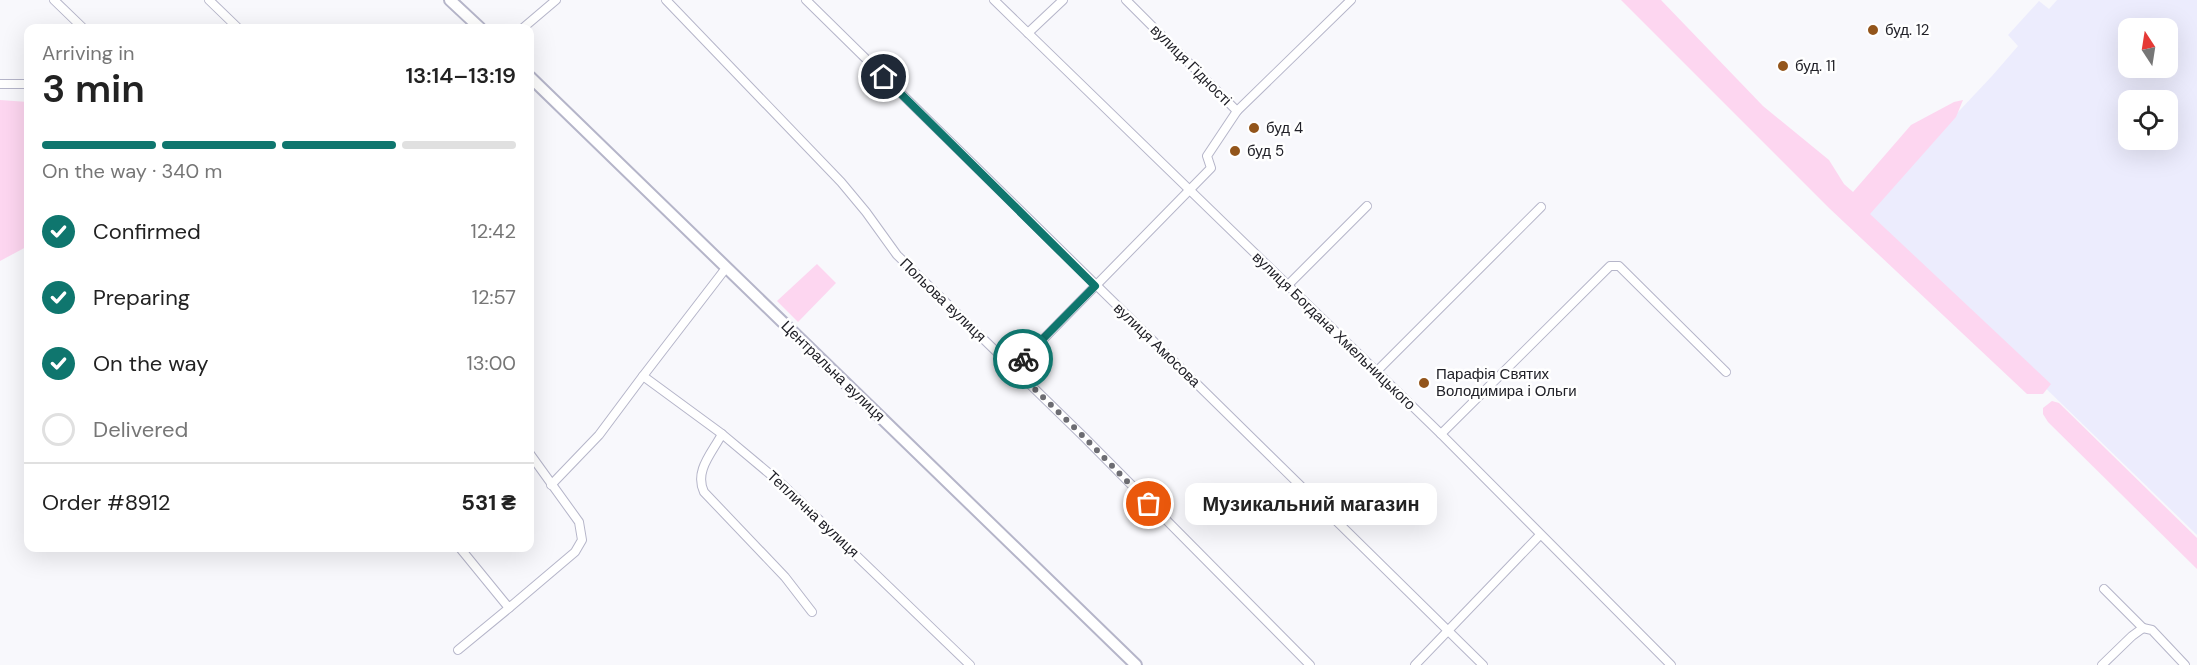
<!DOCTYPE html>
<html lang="en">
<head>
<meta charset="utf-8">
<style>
  body { margin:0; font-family:"DM Sans",sans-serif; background:#f6f6f6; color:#222; height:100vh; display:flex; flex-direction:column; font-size:22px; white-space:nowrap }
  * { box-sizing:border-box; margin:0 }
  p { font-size:20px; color:#767676 }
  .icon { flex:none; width:33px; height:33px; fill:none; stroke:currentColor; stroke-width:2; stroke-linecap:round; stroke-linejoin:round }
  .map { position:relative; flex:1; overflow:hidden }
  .panel { position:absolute; left:24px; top:24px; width:510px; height:528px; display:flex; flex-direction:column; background:#fff; border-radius:12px; box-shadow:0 6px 24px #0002 }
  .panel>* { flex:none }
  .needle { width:39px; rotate:348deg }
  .buttons { position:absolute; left:2118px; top:18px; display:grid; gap:12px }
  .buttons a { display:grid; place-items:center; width:60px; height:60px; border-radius:12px; background:#fff; box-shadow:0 6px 24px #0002; font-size:30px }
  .pin { position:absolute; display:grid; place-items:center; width:51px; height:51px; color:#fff; margin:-26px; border:3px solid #fff; border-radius:50%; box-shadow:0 2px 6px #0007 }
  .courier { position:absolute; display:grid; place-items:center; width:60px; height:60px; margin:-30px; border:4px solid #0f766e; border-radius:50%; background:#fff; color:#222; box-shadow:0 2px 8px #0007 }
  .bubble { position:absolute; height:42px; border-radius:12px; background:#fff; box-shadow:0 6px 24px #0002; font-size:20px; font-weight:600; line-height:42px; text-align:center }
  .headline em { font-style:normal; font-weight:600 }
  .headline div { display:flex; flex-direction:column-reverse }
  .headline { display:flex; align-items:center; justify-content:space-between; height:102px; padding:0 18px }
  h1 { font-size:39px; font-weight:600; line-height:45px }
  .bar { display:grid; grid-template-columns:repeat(4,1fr); gap:9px 6px; align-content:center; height:72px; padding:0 18px }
  .bar i { height:8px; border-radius:4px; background:#e0e0e0 }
  .bar .active { background:#0f766e }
  .bar p { grid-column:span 4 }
  .line { display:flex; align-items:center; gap:15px; padding:0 18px; border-top:2px solid #e0e0e0 }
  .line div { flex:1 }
  ol { padding:0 18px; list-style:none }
  li { display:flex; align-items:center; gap:18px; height:66px }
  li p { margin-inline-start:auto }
  li .icon { padding:6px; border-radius:50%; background:#0f766e; color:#fff; stroke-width:4 }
  li:last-child { color:#767676 }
  li i { width:33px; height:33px; border:3px solid #e0e0e0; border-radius:50% }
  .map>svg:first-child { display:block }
  .built { fill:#ececfd; fill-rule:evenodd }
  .green { fill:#fdd6f0 }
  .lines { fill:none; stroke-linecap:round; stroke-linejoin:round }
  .street-casing { stroke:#b5b5c9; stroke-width:10 }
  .secondary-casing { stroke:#b5b5c9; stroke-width:14 }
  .street { stroke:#fff; stroke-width:8 }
  .secondary { stroke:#fff; stroke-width:10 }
  .done { stroke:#6c6c72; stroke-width:6; stroke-dasharray:0 10.8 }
  .route { stroke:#0f766e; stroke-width:8 }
  .poi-dot { fill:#93551b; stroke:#fff; stroke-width:2 }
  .labels { text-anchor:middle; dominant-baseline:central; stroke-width:5; stroke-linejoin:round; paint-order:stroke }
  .poi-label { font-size:15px; fill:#212128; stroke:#fff; text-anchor:start }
  .street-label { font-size:15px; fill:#212128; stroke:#fff }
</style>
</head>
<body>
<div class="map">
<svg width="2197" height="665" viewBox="0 0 2197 665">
  <rect width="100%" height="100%" fill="#f8f8fc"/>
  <path class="built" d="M2057 0H2197V535L1864 212 1992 76 2018 46 2008 35 2039 1 2049 9ZM2128 28H2168V68H2128ZM2128 100H2168V140H2128Z"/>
  <g class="green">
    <polygon points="1621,0 1661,0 1763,106 1829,160 1844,184 1853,192 1911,125 1954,102 1963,100 1956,117 1870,214 2051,384 2043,394 2027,394 1829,208"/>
    <polygon points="0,100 28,102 28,246 0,261"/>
    <polygon points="817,264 836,283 798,322 777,301"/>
    <polygon points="2052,401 2059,403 2197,538 2197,569 2048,422 2043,414 2043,408"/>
  </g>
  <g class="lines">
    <defs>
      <g id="street">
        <polyline points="54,0 83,28"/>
        <polyline points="209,0 238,28"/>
        <polyline points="666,0 841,182 866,212 897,255 1084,437 1310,665"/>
        <polyline points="806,0 1483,665"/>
        <polyline points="994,0 1441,434 1671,665"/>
        <polyline points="523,28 556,0"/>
        <polyline points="1028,33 1063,0"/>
        <polyline points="0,84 28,84"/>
        <polyline points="1237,111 1351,0"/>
        <polyline points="726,268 643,376 722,434 783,485 970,665"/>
        <polyline points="1288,285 1367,206"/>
        <polyline points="1014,369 1211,168 1207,156 1237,111 1126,0"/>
        <polyline points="1377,371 1541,207"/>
        <path d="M722 434C712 453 694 471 704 492L785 577 812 612"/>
        <polyline points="1441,434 1610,266 1619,266 1726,372"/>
        <polyline points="551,485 599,435 643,376"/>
        <polyline points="460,548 509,608 575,552 582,540 579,522 530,454"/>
        <polyline points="2104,589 2143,628"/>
        <polyline points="2143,628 2152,630 2185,665"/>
        <polyline points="458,650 509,608"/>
        <polyline points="1415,665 1540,535"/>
        <polyline points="2102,665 2132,636 2143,628"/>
      </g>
      <g id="secondary">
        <polyline points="450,0 480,28"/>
        <polyline points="530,77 1136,665"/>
      </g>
    </defs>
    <use href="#street" class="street-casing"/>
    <use href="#secondary" class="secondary-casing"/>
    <use href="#street" class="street"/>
    <use href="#secondary" class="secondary"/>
  </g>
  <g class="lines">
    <polyline class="done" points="1023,359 1014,369 1084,437 1149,504"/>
    <polyline class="route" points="884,77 1095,286 1023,359"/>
  </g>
  <g class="poi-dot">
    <circle cx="1873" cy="30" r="6"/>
    <circle cx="1783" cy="66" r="6"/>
    <circle cx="1254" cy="128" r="6"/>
    <circle cx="1235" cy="151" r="6"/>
    <circle cx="1424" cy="383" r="6"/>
  </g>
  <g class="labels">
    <g class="poi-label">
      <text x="1885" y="30">буд. 12</text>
      <text x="1795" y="66">буд. 11</text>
      <text x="1266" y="128">буд 4</text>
      <text x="1247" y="151">буд 5</text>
      <text x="1436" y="374">Парафія Святих<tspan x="1436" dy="17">Володимира і Ольги</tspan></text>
    </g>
    <g class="street-label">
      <text transform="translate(1191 65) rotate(45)">вулиця Гідності</text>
      <text transform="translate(943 300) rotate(44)">Польова вулиця</text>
      <text transform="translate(1334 331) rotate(44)">вулиця Богдана Хмельницького</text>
      <text transform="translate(1157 345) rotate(44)">вулиця Амосова</text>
      <text transform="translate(833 371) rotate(44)">Центральна вулиця</text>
      <text transform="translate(813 514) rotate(43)">Теплична вулиця</text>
    </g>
  </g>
</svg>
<div class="buttons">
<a><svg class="needle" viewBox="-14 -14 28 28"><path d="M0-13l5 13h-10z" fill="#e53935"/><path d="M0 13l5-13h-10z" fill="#767676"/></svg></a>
<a><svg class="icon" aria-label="locate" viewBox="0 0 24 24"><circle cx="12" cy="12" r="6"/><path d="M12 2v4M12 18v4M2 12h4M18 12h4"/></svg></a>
</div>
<div class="pin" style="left:1149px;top:504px;background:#ea580c"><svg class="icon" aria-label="bag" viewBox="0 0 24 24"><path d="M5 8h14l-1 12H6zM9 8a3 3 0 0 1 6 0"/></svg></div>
<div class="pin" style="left:884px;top:77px;background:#1f2937"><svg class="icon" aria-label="home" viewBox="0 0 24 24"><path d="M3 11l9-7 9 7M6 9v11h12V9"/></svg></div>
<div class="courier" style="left:1023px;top:359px"><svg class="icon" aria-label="bike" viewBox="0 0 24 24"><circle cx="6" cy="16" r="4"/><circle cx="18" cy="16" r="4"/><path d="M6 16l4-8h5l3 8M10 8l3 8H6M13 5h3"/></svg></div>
<div class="bubble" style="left:1185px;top:483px;width:252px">Музикальний магазин</div>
<section class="panel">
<div class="headline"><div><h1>3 min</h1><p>Arriving in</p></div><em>13:14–13:19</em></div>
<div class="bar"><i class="active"></i><i class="active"></i><i class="active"></i><i></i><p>On the way · 340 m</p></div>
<ol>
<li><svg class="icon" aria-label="check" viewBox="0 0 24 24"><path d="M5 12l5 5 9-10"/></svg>Confirmed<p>12:42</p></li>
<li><svg class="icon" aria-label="check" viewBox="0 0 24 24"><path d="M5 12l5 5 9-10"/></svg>Preparing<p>12:57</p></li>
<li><svg class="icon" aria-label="check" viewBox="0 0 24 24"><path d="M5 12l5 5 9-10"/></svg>On the way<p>13:00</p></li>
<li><i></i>Delivered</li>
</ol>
<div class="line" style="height:78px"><div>Order #8912</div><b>531 ₴</b></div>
</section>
</div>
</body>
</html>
